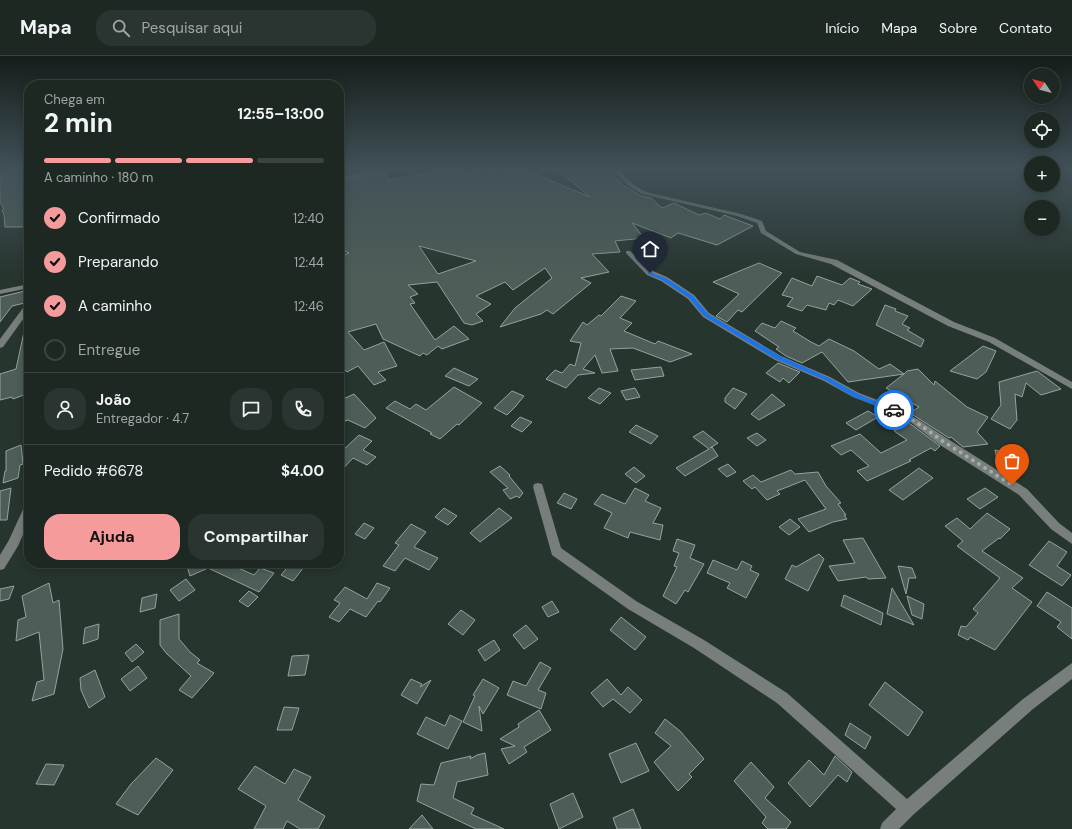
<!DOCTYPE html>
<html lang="pt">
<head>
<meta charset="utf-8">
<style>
  body { margin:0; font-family:"DM Sans",sans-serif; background:#2a3430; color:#f1f3f6; height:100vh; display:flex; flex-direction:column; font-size:15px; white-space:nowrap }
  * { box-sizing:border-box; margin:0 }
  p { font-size:13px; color:#a0a6a6 }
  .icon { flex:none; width:22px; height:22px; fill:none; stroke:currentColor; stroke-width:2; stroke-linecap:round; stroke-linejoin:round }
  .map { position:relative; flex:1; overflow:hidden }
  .side { position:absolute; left:24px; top:24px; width:320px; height:488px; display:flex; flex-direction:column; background:#1d2823; border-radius:16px; box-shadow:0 2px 10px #0003,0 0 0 1px #3b4441 }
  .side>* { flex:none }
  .needle { width:26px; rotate:305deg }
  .buttons { position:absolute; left:1024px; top:12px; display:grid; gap:8px }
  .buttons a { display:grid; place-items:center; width:36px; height:36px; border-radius:50%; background:#1d2823; box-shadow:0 2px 10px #0003,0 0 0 1px #3b4441; font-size:20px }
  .pin { position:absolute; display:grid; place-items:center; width:34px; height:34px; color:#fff; margin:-41px -17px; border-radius:50% 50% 50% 0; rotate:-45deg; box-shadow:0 0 4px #0007 }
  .pin .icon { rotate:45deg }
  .courier { position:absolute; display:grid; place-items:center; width:40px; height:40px; margin:-20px; border:3px solid #1a73e8; border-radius:50%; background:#fff; color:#222; box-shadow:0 1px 5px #0007 }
  .overview em { font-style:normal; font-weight:700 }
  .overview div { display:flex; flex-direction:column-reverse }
  .overview { display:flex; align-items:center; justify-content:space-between; height:68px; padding:0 20px }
  h1 { font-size:26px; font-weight:700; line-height:30px }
  .bar { display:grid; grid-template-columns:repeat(4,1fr); gap:6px 4px; align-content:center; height:48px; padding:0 20px }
  .bar i { height:5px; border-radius:3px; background:#3b4441 }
  .bar .on { background:#f59b9c }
  .bar p { grid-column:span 4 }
  .line { display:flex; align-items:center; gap:10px; padding:0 20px; border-top:1px solid #3b4441 }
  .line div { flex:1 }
  .round { display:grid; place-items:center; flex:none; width:42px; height:42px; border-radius:16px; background:#2a3430 }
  ol { padding:0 20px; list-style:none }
  li { display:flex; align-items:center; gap:12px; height:44px }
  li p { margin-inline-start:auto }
  li .icon { padding:4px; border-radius:50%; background:#f59b9c; color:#111; stroke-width:4 }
  li:last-child { color:#a0a6a6 }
  li i { width:22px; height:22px; border:2px solid #3b4441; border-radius:50% }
  .cta { display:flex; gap:8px; margin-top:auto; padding:8px 20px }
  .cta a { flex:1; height:46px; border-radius:16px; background:#f59b9c; color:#111; font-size:16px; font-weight:700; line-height:46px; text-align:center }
  .cta a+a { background:#2a3430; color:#f1f3f6 }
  header { display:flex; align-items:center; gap:24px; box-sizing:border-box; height:56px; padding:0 20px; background:#1d2823; border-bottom:1px solid #3b4441 }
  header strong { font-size:19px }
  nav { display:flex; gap:22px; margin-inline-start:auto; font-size:14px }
  .search { width:280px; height:36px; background:#2a3430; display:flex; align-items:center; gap:10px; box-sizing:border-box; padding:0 14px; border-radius:16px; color:#a0a6a6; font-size:15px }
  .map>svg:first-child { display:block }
  .building { fill:#4e5d57; stroke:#93a49d; fill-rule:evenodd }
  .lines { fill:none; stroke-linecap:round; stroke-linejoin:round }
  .minor { fill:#777e7b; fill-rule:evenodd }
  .route { fill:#1a73e8 }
  .done { stroke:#a3aea9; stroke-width:4; stroke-dasharray:0 7.2 }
</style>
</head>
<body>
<header>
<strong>Mapa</strong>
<div class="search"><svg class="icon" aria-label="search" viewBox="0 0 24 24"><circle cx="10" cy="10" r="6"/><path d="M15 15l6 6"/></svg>Pesquisar aqui</div>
<nav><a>Início</a><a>Mapa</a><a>Sobre</a><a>Contato</a></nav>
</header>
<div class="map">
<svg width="1072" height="773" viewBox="0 0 1072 773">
  <rect width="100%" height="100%" fill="#27352f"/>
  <g class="building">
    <polygon points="18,113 29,113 29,171 5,171 4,159 2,154 4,153 0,146 0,119"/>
    <path d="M441 113 453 116 461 114 469 118 480 113 489 115 496 113H510L513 115 523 113 590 141 557 113H606L623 129 641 140 651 142 662 152 674 147 699 159 706 157 720 163 724 159 753 170 717 189 678 177 671 182 632 167 644 182 615 185 620 196 592 198 609 216 581 222 591 227 553 258 547 254 541 258 500 271 515 252 552 222 545 212 513 234 505 226 476 240 491 248 476 258 483 265 472 269 464 267 437 226 408 229 418 238 410 241 415 247 410 248 435 284 454 270 469 283 442 293 438 290 427 299 423 297 420 300 383 283 376 268 348 276 364 294 384 286 397 310 378 316 386 324 374 329 358 310 347 316 339 308V249L344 245 339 244V201L349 197 339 192V126L388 116 387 124 431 117ZM419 190 476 205 438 218Z"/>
    <polygon points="759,207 782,217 742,256 738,254 727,266 716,260 739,238 713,226"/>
    <polygon points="817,220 842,229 850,222 860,226 858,228 872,233 853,250 838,244 834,249 829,247 826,254 807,249 802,255 787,250 793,242 782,239 792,222 812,230"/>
    <polygon points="29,234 29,246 12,250 0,266 0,241"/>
    <polygon points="621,240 636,245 620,262 632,267 624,275 655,288 658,285 692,298 670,306 633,292 610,293 618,315 602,317 595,299 583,313 595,317 578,319 566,332 546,323 555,314 562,317 570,308 575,310 581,287 570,285 583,266 587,269 599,259 601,260"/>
    <polygon points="885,249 896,253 895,255 908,260 902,268 910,272 907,274 924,284 921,291 876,269"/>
    <polygon points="781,265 796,272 793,275 811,286 819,290 829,283 854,295 879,313 890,308 904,318 907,315 918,313 934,329 935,325 967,351 988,361 977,376 988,388 963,391 951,381 949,382 910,357 919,351 886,332 904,318 848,326 822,296 802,307 786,300 776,293 779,291 755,275 762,267 775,272"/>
    <polygon points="24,276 29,276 29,337 13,343 12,341 0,344 0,318 16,313"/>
    <polygon points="983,290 996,295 986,316 977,323 950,315"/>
    <polygon points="778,307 800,316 789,327 783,322 780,326 766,317"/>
    <polygon points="661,311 664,320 635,324 631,314"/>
    <polygon points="454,312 478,323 469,330 445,320"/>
    <polygon points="1037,315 1061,333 1041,339 1026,327 1022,341 1015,338 1017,364 1010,373 991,363 1001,349 999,326"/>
    <polygon points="454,331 482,347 459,369 457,368 440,383 430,378 432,377 386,352 395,345 410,353 416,348 426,354"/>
    <polygon points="599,332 611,337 600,348 588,342"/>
    <polygon points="635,332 640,341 626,344 621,335"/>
    <polygon points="733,332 747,338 735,353 725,346 725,342"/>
    <polygon points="512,335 524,340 515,351 507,359 494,352"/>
    <polygon points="354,338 376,362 365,372 348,364 339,367 339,345"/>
    <polygon points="772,338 785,349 759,364 751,358"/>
    <polygon points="868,355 878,361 856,374 846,367"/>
    <polygon points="520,361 532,366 522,376 511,370"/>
    <polygon points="901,363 912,369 940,390 935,395 931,392 909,404 911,405 867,425 857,415 869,410 851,394 841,399 831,390 860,378 881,397 907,384 894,375 900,372 894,368"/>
    <polygon points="636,369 658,380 651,388 629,376"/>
    <polygon points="703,375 718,387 710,392 712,391 718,400 685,420 676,412 709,393 693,381"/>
    <polygon points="757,377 766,384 757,390 747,382"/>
    <polygon points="359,379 372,385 363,394 376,401 367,409 353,402 339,417 339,398"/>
    <polygon points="21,389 23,408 20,409 18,422 3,427 5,415 6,415 6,395"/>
    <polygon points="995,394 1011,398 1014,412 998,408"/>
    <polygon points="728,408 736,416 727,421 718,413"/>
    <polygon points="500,410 510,419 509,420 523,437 519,442 517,440 510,443 503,434 508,432 490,416"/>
    <polygon points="634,411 645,420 636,427 625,418"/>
    <polygon points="919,412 933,422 903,444 889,434"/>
    <polygon points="791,414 795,418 818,416 826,430 841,447 838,448 846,459 844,459 847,463 833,466 809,476 798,463 826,453 805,424 777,435 780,438 767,444 755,431 752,433 743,425 753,419 761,426"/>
    <polygon points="11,432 7,464 0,464 0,435"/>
    <polygon points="635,432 649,439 645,445 661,452 653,467 663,469 660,484 630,476 628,482 604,472 612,457 594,448 602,438 625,448"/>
    <polygon points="985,432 998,441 980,453 967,443"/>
    <polygon points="564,437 577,443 571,453 557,447"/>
    <polygon points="444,452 457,460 448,469 435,461"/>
    <polygon points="499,452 512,462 480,486 470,477"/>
    <polygon points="987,457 1010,473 1000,483 999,482 982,495 1023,522 1012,532 1032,546 995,594 970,581 968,584 958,579 961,570 966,571 978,557 973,553 1000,522 957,490 963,485 945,470 957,462 970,473"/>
    <polygon points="790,463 800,471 789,479 779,471"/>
    <polygon points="364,467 374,472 365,483 355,478"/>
    <polygon points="411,468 426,476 414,491 438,502 429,514 405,502 395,515 383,510 399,489 395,487"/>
    <polygon points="863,482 886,522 868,523 866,521 838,525 829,510 855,507 843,484"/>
    <polygon points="677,483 695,489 690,502 704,508 688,536 685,534 676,548 663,540 677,511 674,510 679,497 673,495"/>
    <polygon points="1049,485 1067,496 1057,510 1071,519 1062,530 1029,509"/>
    <polygon points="819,498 824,503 808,535 785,523 792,509 796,511"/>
    <polygon points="713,504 737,514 742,505 752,510 750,514 759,518 746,542 727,532 730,527 707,517"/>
    <polygon points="186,507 227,507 254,519 260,512 274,517 259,536 208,512 190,520"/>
    <polygon points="291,507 307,507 293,525 281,519"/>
    <polygon points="898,510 912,512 916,522 909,522 906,538"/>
    <polygon points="186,523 195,534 179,545 170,534"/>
    <polygon points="49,527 53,547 59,544 63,593 54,638 32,645 37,626 44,624 39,576 16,585 18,564 26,561 22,540"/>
    <polygon points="377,527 390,532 380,546 378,545 366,561 350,553 339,566 329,561 340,547 334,544 345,531 367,543"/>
    <polygon points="14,530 9,543 0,545 0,533"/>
    <polygon points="892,532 914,569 887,558"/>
    <polygon points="249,535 258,541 248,551 239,545"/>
    <polygon points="1047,536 1072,552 1072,583 1057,571 1061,566 1037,550"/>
    <polygon points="157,538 155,552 140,556 142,542"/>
    <polygon points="844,539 883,557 881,569 841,550"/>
    <polygon points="907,540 924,548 922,563 912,559"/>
    <polygon points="552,545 559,556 548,561 542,551"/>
    <polygon points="461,554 475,564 463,579 448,568"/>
    <polygon points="179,558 179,583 190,596 200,604 197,607 214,617 192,642 179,634 191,620 167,598 160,589 160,564"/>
    <polygon points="621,561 646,581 635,594 610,574"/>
    <polygon points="99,568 98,583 83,588 85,572"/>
    <polygon points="526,569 538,583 524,593 513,579"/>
    <polygon points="494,584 500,594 485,605 478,594"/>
    <polygon points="136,588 144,596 132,606 125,597"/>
    <polygon points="309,599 305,619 288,620 292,600"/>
    <polygon points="540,606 551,612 538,634 546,637 541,653 507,639 513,625 526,630"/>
    <polygon points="138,610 147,622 130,635 121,623"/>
    <polygon points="95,614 105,641 89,652 81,634 80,622"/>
    <polygon points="411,623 422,628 420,631 431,624 417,648 401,639"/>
    <polygon points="483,623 499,632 483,658 479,650 482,675 463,666 475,640 473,639"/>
    <polygon points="607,623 621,639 628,631 642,644 630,657 613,643 603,651 591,637"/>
    <polygon points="885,626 923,656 908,680 869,649"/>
    <polygon points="284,651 299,652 292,674 277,674"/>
    <polygon points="539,654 551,674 524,691 527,696 509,708 501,693 515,690 500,683 519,671 518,668"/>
    <polygon points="450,659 462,665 448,693 417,678 426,661 445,670"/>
    <polygon points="665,663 680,675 704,703 689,718 692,721 678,735 654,706 671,690 655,677"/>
    <polygon points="850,667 871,681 865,693 845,679"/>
    <polygon points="636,687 649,715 621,727 609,698"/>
    <polygon points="485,697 488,719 457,726 453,742 474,752 471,758 504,773 476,773 417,745 421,728 434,729 441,707 471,700 470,703 477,699"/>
    <polygon points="835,700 852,716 847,726 838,719 810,751 788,727 809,704 824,719"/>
    <polygon points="156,702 173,714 138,759 116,748 131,728"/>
    <polygon points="751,706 774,731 765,742 791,766 786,773 768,773 762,767 766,761 734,725"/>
    <polygon points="46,708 64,709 54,729 36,728"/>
    <polygon points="255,710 285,728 294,713 311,721 298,744 325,760 318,773 300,773 287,765 283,773 254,773 266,750 238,733"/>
    <polygon points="573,737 583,761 559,773 550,748"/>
    <polygon points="633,753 641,773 617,773 613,762"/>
    <polygon points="422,759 433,773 409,773"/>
  </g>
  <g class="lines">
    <g class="minor">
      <polygon points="385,113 397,113 339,125 339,121"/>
      <polygon points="611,113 617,113 634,129 646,136 741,158 762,165 766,175 800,196 837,204 954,266 995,282 1072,326 1072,333 989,286 948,270 831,208 796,198 761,177 757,167 737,160 642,138 630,131"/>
      <polygon points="626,195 630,195 653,215 667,221 694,239 709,257 781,300 830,321 859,337 893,350 919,364 948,383 1027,433 1059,467 1072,477 1072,488 1051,473 1019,439 940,389 913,368 887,354 853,341 824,325 775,304 703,261 688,243 661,225 647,219 626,197"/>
      <polygon points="29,228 29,232 0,238 0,234"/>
      <polygon points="26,248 29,248 29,255 3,291 0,292 0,283"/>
      <polygon points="538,427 542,428 543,431 561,492 636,545 704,584 787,637 907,743 1023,643 1072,607 1072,623 1033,653 913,759 899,773 880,773 882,767 896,753 777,647 694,592 628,553 552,499 533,431 534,428"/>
      <polygon points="29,448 29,465 18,490 4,513 0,514 0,499 9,484 25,449"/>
    </g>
  </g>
  <linearGradient id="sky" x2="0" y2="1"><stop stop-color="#151d1a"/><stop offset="0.51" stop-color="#415158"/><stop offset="1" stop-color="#415158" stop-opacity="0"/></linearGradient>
  <rect width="1072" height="221" fill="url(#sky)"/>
  <polygon class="route" points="648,216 666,222 693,240 708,258 780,300 829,322 858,338 897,354 892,356 854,341 825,324 776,303 704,260 689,242 662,224 648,218"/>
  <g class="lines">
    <polyline class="done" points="894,354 916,366 944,386 1012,429"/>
  </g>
</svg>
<div class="buttons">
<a><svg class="needle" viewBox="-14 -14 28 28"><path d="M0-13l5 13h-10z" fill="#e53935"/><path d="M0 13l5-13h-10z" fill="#a0a6a6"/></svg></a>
<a><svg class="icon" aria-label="locate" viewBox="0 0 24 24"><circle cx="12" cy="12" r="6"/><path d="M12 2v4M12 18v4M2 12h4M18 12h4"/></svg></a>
<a>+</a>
<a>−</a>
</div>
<div class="pin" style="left:1012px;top:429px;background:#ea580c"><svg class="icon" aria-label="bag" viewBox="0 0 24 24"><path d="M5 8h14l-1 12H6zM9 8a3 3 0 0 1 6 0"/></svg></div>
<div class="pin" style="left:650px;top:217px;background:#1f2937"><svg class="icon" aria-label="home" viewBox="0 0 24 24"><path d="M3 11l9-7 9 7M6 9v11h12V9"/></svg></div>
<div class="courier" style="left:894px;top:354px"><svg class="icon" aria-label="car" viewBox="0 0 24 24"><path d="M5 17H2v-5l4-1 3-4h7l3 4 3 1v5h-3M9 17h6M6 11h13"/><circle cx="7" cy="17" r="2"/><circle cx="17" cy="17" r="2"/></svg></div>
<section class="side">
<div class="overview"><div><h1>2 min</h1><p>Chega em</p></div><em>12:55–13:00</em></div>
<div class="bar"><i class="on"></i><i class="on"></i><i class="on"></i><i></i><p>A caminho · 180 m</p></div>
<ol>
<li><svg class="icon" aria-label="check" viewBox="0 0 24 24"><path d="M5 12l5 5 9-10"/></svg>Confirmado<p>12:40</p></li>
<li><svg class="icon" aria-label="check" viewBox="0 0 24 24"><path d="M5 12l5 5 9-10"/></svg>Preparando<p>12:44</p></li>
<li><svg class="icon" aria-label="check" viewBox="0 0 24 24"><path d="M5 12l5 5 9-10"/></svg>A caminho<p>12:46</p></li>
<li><i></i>Entregue</li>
</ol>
<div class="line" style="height:72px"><a class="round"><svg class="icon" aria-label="person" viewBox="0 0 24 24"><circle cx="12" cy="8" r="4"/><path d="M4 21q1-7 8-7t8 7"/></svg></a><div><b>João</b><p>Entregador · 4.7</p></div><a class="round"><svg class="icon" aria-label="chat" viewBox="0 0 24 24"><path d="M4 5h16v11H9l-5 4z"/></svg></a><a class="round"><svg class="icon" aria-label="phone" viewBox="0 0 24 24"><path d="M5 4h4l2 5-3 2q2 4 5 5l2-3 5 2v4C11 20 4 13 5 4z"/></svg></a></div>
<div class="line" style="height:52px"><div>Pedido #6678</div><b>$4.00</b></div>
<div class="cta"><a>Ajuda</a><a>Compartilhar</a></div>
</section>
</div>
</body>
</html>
